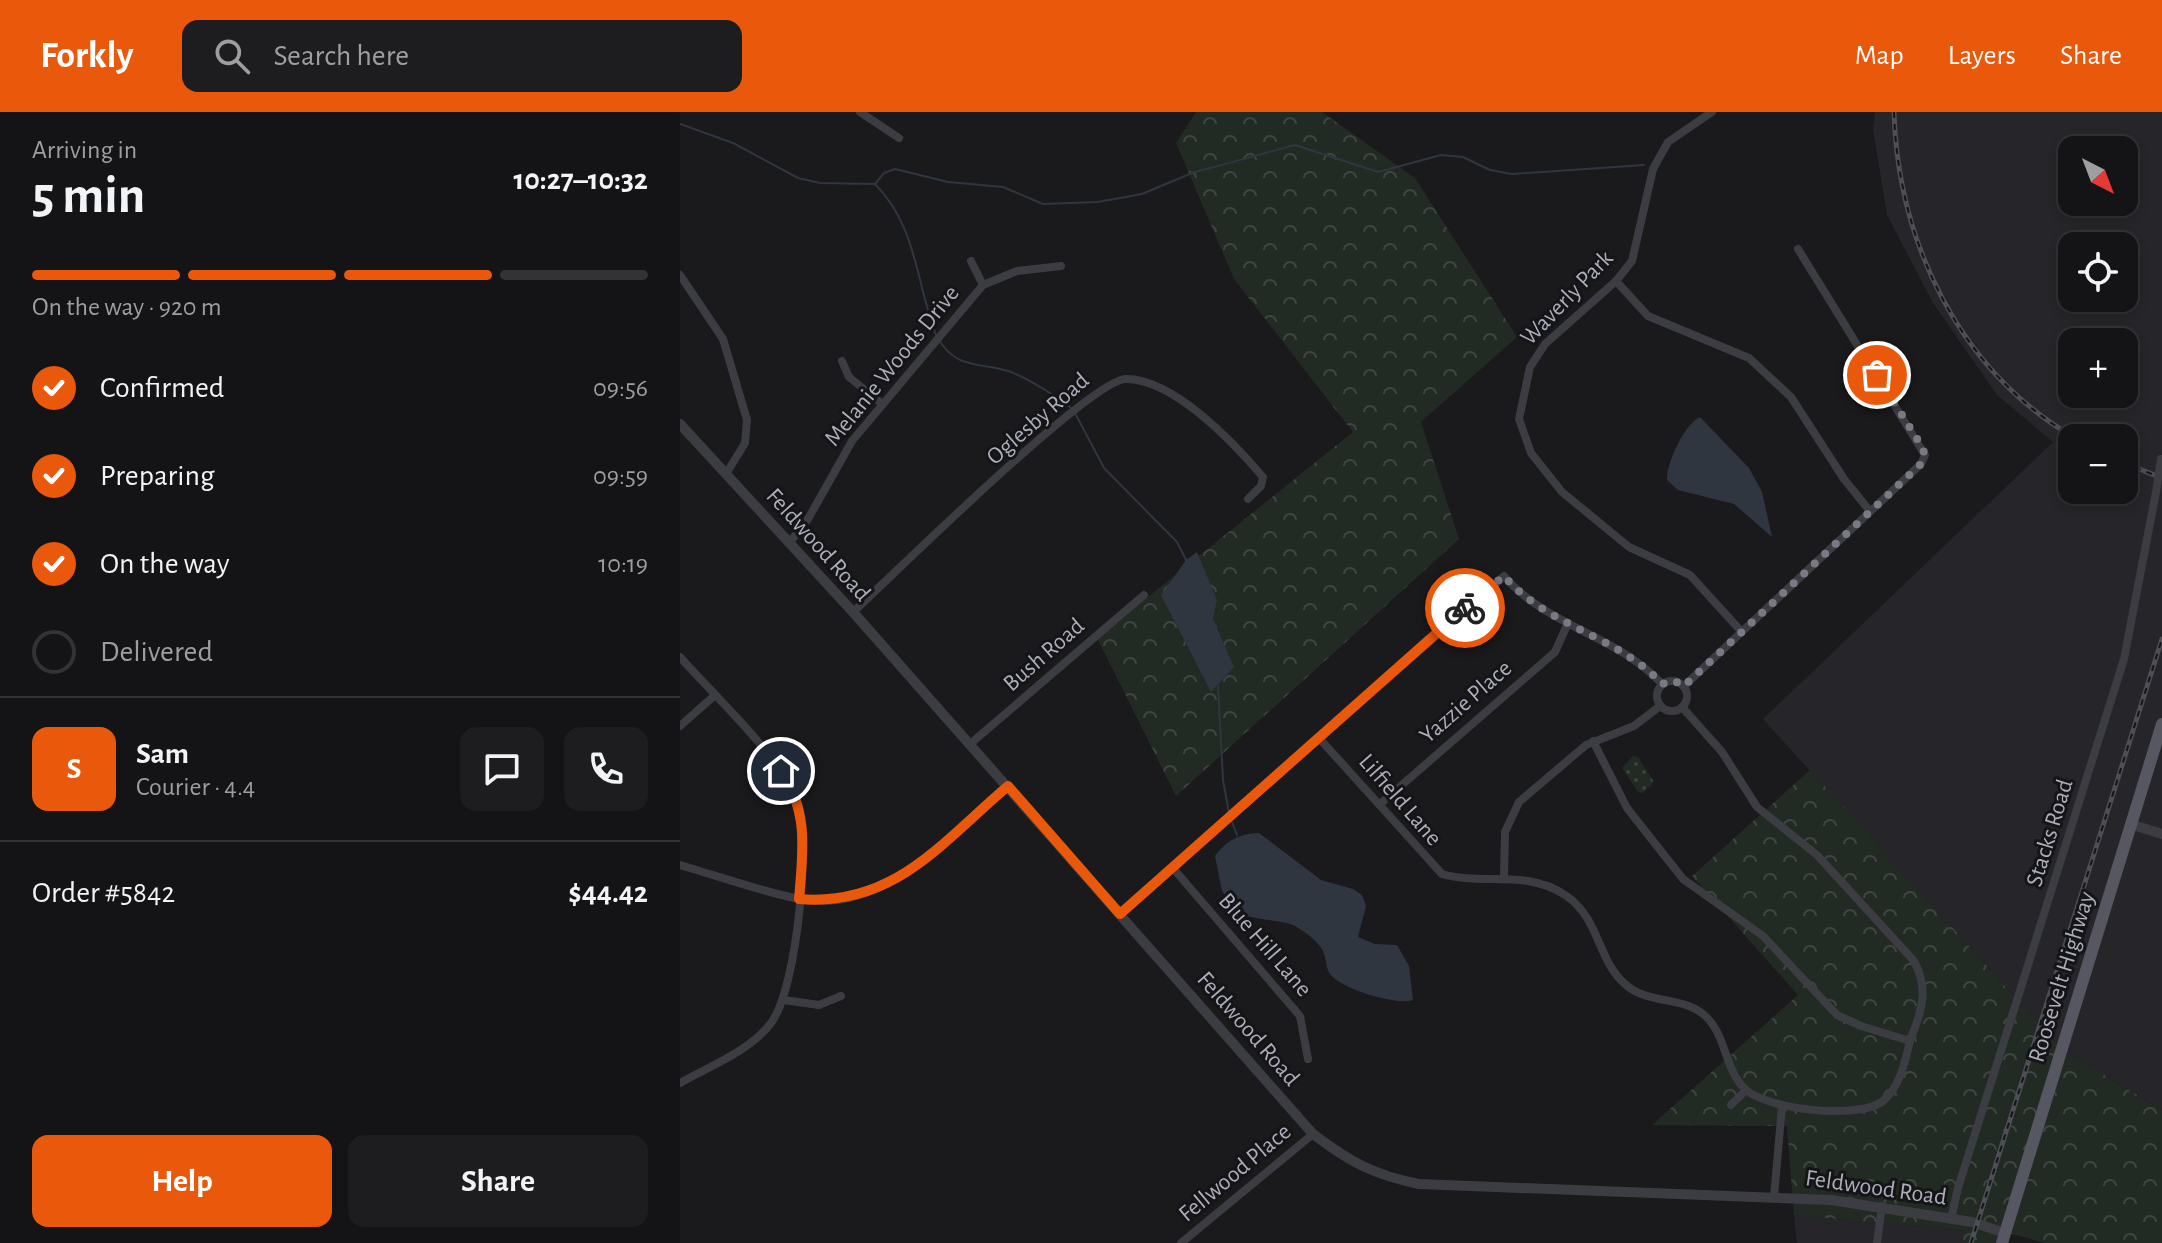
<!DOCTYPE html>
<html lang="en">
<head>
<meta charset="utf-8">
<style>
  body { margin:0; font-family:"Alegreya Sans",sans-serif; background:#1d1c1e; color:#f1f3f6; height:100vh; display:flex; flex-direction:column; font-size:30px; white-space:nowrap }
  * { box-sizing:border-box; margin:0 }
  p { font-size:26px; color:#9d9ea0 }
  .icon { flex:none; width:44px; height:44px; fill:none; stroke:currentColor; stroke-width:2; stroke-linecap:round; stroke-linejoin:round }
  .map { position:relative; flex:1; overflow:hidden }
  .panel { display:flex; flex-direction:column; background:#141315; width:680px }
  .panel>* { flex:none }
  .needle { width:52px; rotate:138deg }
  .controls { position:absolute; left:1378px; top:24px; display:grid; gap:16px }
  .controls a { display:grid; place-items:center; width:80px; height:80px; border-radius:16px; background:#141315; box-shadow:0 4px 12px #0003,0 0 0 2px #333234; font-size:40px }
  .pin { position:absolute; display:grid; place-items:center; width:68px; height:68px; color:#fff; margin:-34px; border:4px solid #fff; border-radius:50%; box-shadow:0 2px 8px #0007 }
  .courier { position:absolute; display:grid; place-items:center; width:80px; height:80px; margin:-40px; border:6px solid #ea580c; border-radius:50%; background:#fff; color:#222; box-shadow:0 2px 10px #0007 }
  .head em { font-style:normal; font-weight:700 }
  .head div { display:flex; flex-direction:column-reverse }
  .head { display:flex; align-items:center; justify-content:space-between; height:136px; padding:0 32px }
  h1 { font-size:52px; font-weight:700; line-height:60px }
  .bar { display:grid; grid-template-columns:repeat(4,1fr); gap:12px 8px; align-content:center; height:96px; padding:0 32px }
  .bar i { height:10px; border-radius:6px; background:#333234 }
  .bar .on { background:#ea580c }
  .bar p { grid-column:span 4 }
  .line { display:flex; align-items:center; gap:20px; padding:0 32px; border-top:2px solid #333234 }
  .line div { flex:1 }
  .round { display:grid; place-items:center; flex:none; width:84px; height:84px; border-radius:16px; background:#1d1c1e }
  ol { padding:0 32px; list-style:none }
  li { display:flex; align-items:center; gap:24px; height:88px }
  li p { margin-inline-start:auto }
  li .icon { padding:8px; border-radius:50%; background:#ea580c; color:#fff; stroke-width:4 }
  li:last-child { color:#9d9ea0 }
  li i { width:44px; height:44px; border:4px solid #333234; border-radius:50% }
  .primary-button { display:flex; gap:16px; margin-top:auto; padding:16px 32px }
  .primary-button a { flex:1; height:92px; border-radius:16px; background:#ea580c; color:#fff; font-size:32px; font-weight:700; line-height:92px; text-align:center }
  .primary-button a+a { background:#1d1c1e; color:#f1f3f6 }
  header { display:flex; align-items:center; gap:48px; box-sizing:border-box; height:112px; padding:0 40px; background:#ea580c; color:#fff }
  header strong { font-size:38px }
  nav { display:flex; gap:44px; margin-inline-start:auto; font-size:28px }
  .search { width:560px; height:72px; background:#1d1c1e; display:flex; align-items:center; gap:20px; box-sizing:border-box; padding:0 28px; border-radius:16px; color:#9d9ea0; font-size:30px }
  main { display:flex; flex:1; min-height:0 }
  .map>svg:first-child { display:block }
  .built { fill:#262529; fill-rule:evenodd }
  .green { fill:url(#green-dots) }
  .forest { fill:url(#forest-crowns) }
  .water { fill:#2f3640 }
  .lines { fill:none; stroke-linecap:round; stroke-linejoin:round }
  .stream { stroke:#2f3640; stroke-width:2 }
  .minor { stroke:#3c3c43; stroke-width:8 }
  .tertiary { stroke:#3c3c43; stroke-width:10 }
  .primary { stroke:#565760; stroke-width:12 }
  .rail-casing { stroke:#4d4e56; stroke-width:5 }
  .rail { stroke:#151417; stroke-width:2; stroke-dasharray:6; stroke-linecap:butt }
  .minor-bridge { stroke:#3c3c43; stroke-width:8 }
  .done { stroke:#797a83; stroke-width:8; stroke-dasharray:0 14.4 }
  .route { stroke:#ea580c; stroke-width:10 }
  .labels { text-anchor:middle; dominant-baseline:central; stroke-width:6; stroke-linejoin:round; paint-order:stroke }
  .street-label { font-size:24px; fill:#acaebb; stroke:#151417 }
</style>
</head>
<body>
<header>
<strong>Forkly</strong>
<div class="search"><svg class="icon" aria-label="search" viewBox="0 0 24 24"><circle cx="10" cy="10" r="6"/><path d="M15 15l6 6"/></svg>Search here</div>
<nav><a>Map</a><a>Layers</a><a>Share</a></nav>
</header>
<main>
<section class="panel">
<div class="head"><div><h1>5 min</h1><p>Arriving in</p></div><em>10:27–10:32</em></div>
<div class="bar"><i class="on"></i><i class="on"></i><i class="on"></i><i></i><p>On the way · 920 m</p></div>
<ol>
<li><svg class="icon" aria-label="check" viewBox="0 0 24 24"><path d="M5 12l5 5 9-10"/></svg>Confirmed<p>09:56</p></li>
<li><svg class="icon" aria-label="check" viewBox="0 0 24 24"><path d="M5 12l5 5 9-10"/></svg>Preparing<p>09:59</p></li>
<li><svg class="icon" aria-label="check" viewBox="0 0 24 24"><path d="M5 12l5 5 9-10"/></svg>On the way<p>10:19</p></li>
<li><i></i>Delivered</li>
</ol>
<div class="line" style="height:144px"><b class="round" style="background:#ea580c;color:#fff">S</b><div><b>Sam</b><p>Courier · 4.4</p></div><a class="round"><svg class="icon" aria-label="chat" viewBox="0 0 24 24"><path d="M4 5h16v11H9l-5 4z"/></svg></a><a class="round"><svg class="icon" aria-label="phone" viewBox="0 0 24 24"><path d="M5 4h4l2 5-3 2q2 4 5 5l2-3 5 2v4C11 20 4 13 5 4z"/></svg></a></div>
<div class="line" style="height:104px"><div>Order #5842</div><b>$44.42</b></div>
<div class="primary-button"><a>Help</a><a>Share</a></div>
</section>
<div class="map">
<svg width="1482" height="1131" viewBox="0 0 1482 1131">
  <defs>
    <pattern id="green-dots" width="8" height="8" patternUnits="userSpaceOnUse" patternTransform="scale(2)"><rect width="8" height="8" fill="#212a23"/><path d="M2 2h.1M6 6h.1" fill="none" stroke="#3f4641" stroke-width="1.8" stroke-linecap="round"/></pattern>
    <pattern id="forest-crowns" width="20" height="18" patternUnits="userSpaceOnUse" patternTransform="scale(2)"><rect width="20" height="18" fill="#212a23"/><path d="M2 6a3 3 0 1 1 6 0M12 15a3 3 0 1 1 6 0" fill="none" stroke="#3f4641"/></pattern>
  </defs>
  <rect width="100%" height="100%" fill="#1a191c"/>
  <g class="built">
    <path d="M1195 0H1482V998L1383 938 1083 607 1373 330 1317 283 1253 191 1207 103 1193 17ZM1392 38H1444V90H1392ZM1392 134H1444V186H1392ZM1392 230H1444V282H1392ZM1392 326H1444V378H1392Z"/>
    <polygon points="1114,1103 1286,1119 1282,1131 1117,1131"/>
  </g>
  <polygon class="green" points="953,644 958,645 974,670 963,681 958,680 942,656"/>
  <g class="forest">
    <polygon points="516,0 642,0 735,66 837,225 741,310 779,427 496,684 417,526 673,320 554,167 496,31"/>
    <polygon points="1130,658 1383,938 1482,998 1482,1131 1365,1131 1329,1121 1326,1131 1282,1131 1285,1119 1114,1103 1107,1014 972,1013 1118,883 1012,764"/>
  </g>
  <g class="water">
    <path d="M1020 305 1069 356 1082 380 1092 425 1054 392 998 378 987 368C986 352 1005 311 1020 305Z"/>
    <polygon points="517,440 537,488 533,507 554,555 531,580 481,483 506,448"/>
    <path d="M579 721 641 768 673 777 682 783 686 794 678 825 695 832 717 833 729 854 733 888C717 894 662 877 651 863 645 856 647 847 643 839 638 829 625 820 615 814 602 807 571 809 555 799L542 779 535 744C547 728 559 722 579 721Z"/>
  </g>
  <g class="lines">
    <g class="stream">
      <path d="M0 12 53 31 118 66 140 71 195 72C237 114 236 171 256 223"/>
      <polyline points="195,72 204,61 215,57 268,70 323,75 363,92 418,90 462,82 512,61 615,33 698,60 761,43 783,45 810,58 832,62 964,53"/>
      <path d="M259 228C277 258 302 250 331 260 350 268 375 283 391 296"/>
      <polyline points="395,301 424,356 497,430 506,448"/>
      <polyline points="538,574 543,668 549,701"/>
      <polyline points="552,710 557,723"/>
    </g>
    <g class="minor">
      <polyline points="180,0 219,26"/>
      <polyline points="1032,0 988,30 973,57 952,149 936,169 865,232 850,255 839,307 851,341 882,380 949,435 1010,463 1060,518"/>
      <polyline points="291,149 303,173"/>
      <polyline points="0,163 43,227 67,308 65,331 46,362"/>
      <polyline points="936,169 968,204 1069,246 1111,285 1164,367 1189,398"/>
      <polyline points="162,249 169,265 201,291"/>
      <polyline points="110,430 128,407 172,329 303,173 337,159 381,154"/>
      <path d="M173 500C211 465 411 267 446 267 494 267 554 331 583 365L581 374 568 387"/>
      <path d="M0 545C30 579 101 646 116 685 132 725 117 877 91 911 70 939 30 954 0 971"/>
      <circle cx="992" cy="584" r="15"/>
      <polyline points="1004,574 1241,352 1245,343 1118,137"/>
      <polyline points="0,614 34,584"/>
      <path d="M638 625 762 762C803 774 846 757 885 783 920 806 917 848 945 872 966 892 1001 884 1023 902 1046 920 1044 956 1064 976 1085 998 1179 1008 1203 989 1220 975 1225 950 1230 929"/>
      <path d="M913 629 947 696 1003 767 1083 824 1157 903 1181 914 1230 929C1241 900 1250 879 1234 849L1137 743 1077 695 1042 640 1002 595"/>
      <polyline points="290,632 464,483"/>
      <polyline points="700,692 875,540 888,511"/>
      <path d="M0 753C39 764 79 779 119 787 205 803 269 724 328 674"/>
      <polyline points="492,755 620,904 628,947"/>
      <polyline points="824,765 825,720 839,690 906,633 954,614 980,594"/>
      <path d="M440 802 824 464C867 515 937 523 982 572"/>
      <polyline points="104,888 139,893 161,884"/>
      <polyline points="1051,993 1066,978"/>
      <polyline points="1094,1085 1102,994"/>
      <polyline points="1271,1107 1278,1076 1444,547 1476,380"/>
      <polyline points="501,1131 633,1022"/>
      <polyline points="1197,1131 1202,1094"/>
    </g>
    <g class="tertiary">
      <path d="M0 312 173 500 633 1022C670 1050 694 1063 739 1072L1151 1088 1292 1110 1325 1121"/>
      <polyline points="1453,713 1482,722"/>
    </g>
    <polyline class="primary" points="1322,1131 1482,612"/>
    <defs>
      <g id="rail">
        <path d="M1214 0C1218 130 1279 259 1395 326"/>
        <polyline points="1444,351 1482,366"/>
        <polyline points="1291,1131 1482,527"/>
      </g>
    </defs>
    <use href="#rail" class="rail-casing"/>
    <use href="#rail" class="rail"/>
    <polyline class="minor-bridge" points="1476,380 1481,347"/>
  </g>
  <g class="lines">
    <path class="done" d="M785 496 824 464C866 514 937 523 982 572L993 568 1004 574 1241 352 1244 338 1197 263"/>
    <path class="route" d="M101 659C129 700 123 739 119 787 214 795 261 731 328 674L440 802 785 496"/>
  </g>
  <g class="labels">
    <g class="street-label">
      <text transform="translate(887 186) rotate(-46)">Waverly Park</text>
      <text transform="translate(212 254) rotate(-51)">Melanie Woods Drive</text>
      <text transform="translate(358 307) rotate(-41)">Oglesby Road</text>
      <text transform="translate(138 433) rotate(48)">Feldwood Road</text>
      <text transform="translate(364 543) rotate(-41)">Bush Road</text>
      <text transform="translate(786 590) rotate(-41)">Yazzie Place</text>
      <text transform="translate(720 688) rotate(49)">Lilfield Lane</text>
      <text transform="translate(1370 721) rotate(-73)">Stacks Road</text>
      <text transform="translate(585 833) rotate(49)">Blue Hill Lane</text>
      <text transform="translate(1382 865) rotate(-73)">Roosevelt Highway</text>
      <text transform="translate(568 917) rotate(49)">Feldwood Road</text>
      <text transform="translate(555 1061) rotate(-40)">Fellwood Place</text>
      <text transform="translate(1196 1076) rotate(8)">Feldwood Road</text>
    </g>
  </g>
</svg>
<div class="controls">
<a><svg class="needle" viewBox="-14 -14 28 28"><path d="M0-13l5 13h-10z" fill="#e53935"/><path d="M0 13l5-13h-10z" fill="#9d9ea0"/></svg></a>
<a><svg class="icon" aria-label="locate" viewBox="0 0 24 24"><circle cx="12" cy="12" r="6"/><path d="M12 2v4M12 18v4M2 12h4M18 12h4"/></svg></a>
<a>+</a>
<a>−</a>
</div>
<div class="pin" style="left:1197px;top:263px;background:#ea580c"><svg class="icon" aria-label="bag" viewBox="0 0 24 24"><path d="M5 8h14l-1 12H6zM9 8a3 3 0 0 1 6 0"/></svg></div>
<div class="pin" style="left:101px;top:659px;background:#1f2937"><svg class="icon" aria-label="home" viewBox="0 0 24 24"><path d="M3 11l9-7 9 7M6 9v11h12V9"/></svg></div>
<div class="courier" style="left:785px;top:496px"><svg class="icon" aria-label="bike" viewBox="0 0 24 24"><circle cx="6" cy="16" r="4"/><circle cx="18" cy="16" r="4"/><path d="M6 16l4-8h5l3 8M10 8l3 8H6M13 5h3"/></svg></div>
</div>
</main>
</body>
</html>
